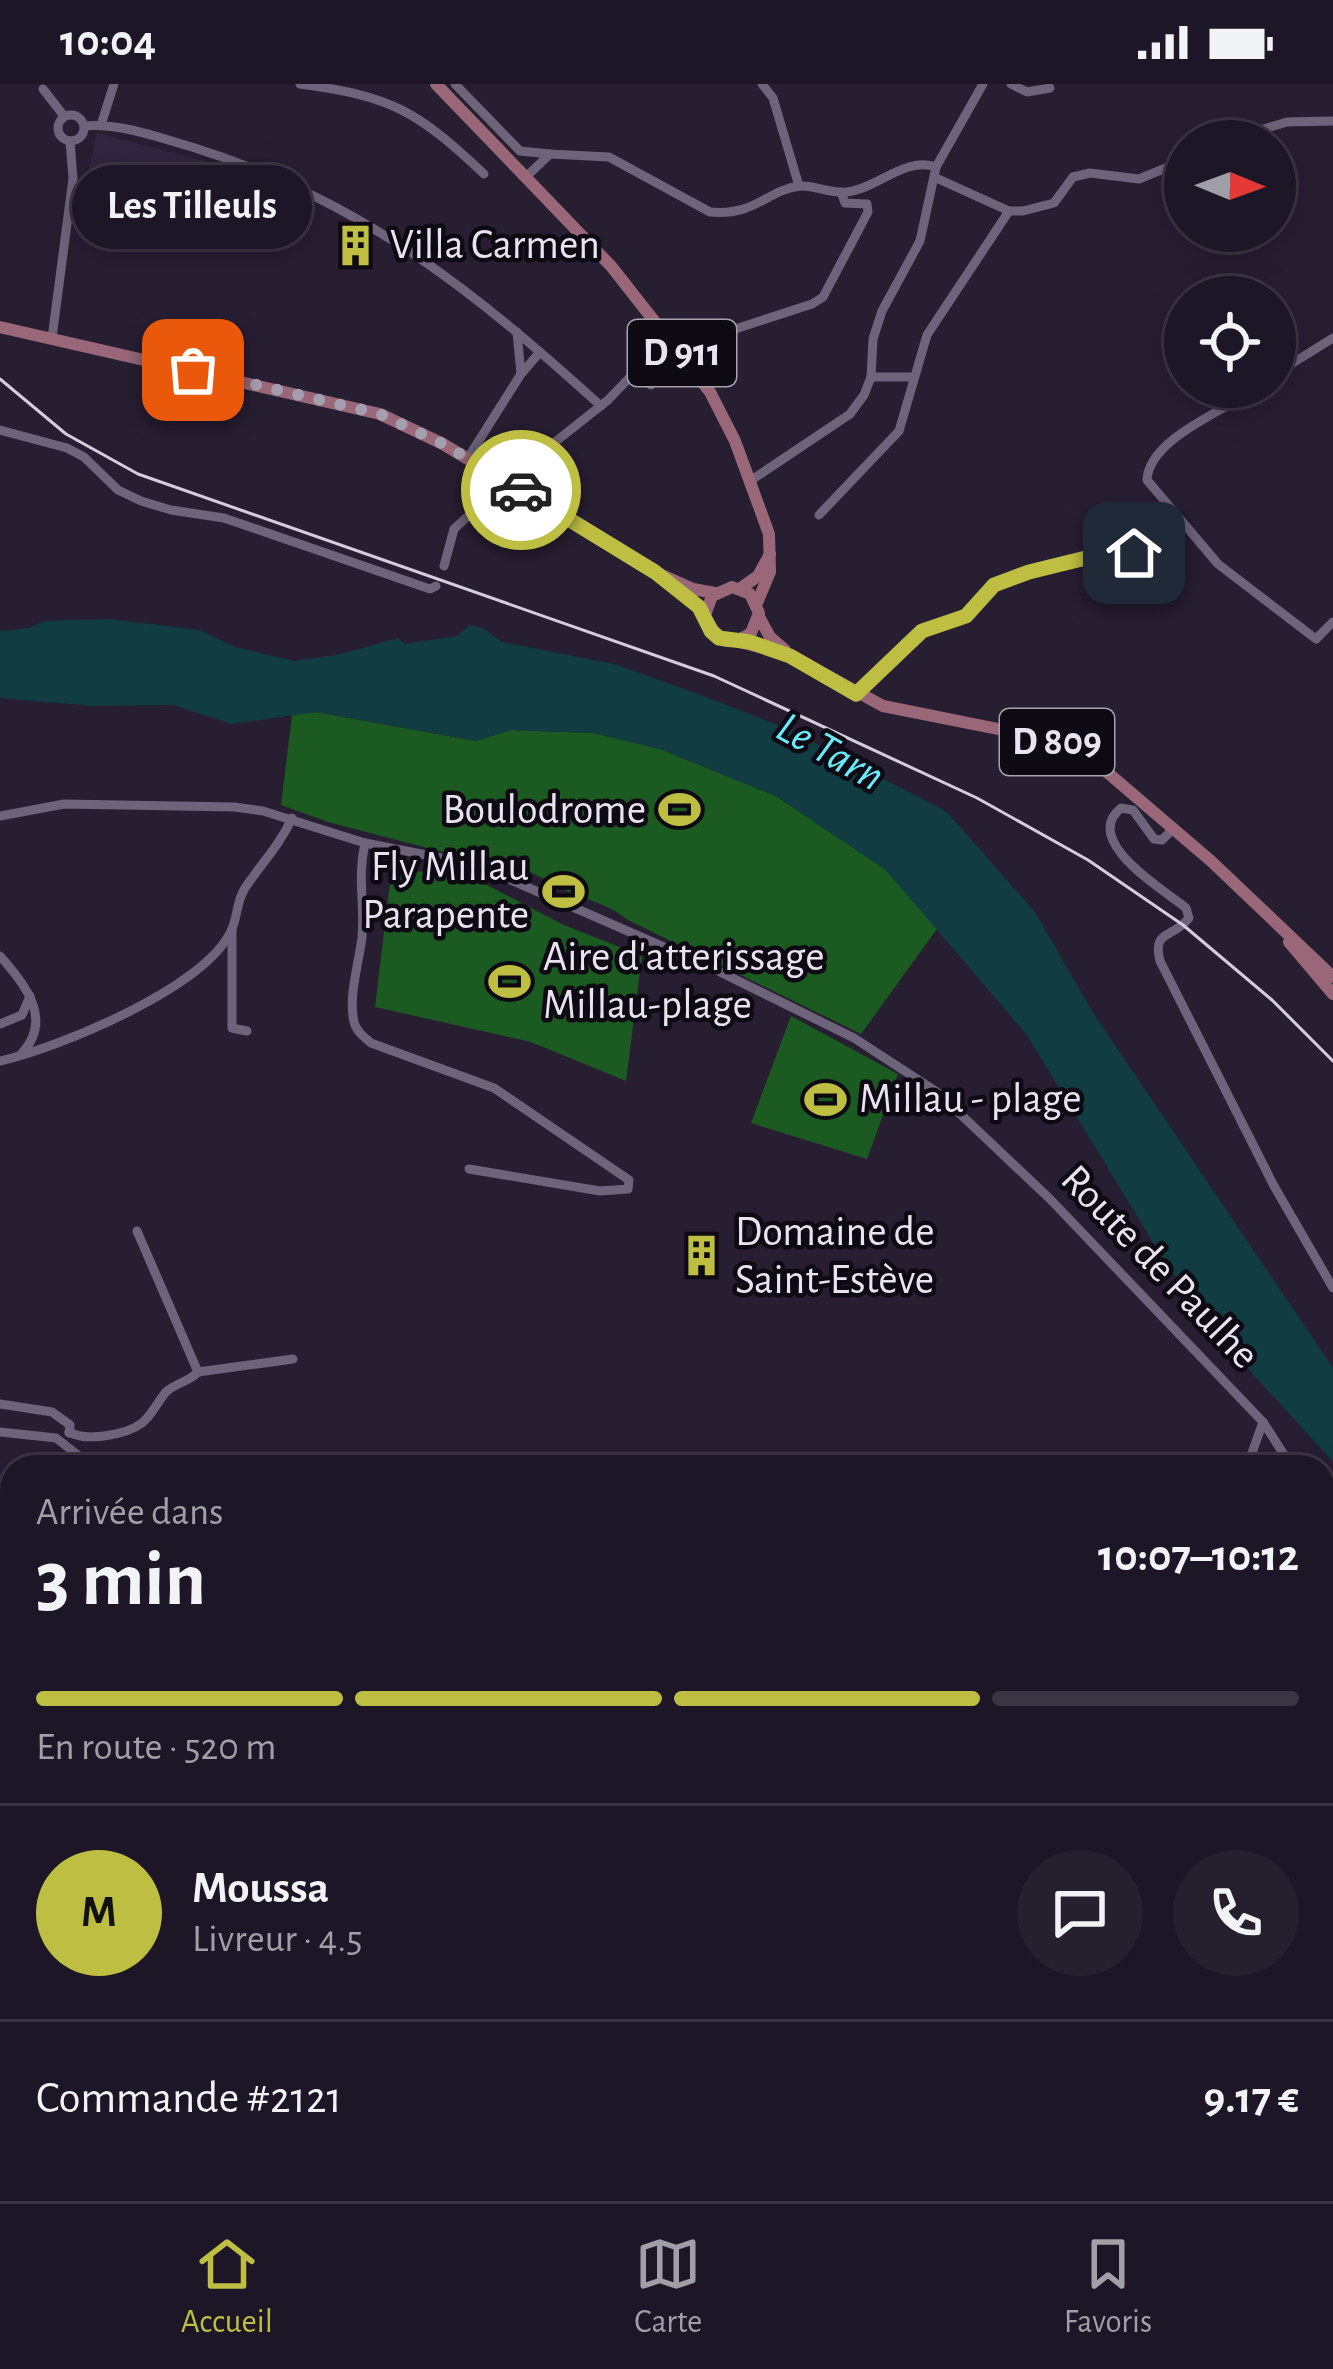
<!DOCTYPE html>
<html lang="fr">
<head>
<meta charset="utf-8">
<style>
  body { margin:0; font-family:"Alegreya Sans",sans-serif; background:#251f2e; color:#f1f3f6; height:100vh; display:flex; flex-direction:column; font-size:45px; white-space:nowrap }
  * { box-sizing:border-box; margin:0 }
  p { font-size:39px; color:#a09fa7 }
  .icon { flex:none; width:66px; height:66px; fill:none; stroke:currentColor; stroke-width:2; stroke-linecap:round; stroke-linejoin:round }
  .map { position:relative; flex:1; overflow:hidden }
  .drawer { position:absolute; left:0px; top:1371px; width:1335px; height:747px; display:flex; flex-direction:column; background:#1d1626; border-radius:36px 36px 0 0; box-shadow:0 6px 30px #0003,0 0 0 3px #3b3543 }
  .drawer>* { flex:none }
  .needle { width:78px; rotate:91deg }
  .fabs { position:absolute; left:1164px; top:36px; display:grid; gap:24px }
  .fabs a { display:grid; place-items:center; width:132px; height:132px; border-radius:50%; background:#1d1626; box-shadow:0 6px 30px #0003,0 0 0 3px #3b3543; font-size:60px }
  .pin { position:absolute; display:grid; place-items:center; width:102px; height:102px; color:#fff; margin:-51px; border-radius:24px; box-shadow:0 6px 18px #0006 }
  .courier { position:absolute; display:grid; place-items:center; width:120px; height:120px; margin:-60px; border:9px solid #bebf42; border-radius:50%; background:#fff; color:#222; box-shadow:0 3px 15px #0007 }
  .bubble { position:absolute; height:84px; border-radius:42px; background:#1d1626; box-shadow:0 6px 30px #0003,0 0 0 3px #3b3543; font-size:39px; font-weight:700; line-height:84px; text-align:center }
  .head em { font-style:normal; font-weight:700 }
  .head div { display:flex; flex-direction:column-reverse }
  .head { display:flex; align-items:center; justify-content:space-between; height:204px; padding:0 36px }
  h1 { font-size:78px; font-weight:700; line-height:90px }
  .bar { display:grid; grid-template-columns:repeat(4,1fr); gap:18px 12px; align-content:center; height:144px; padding:0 36px }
  .bar i { height:15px; border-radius:9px; background:#3b3543 }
  .bar .current { background:#bebf42 }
  .bar p { grid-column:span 4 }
  .line { display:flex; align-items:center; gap:30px; padding:0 36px; border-top:3px solid #3b3543 }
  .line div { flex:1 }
  .round { display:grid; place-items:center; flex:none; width:126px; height:126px; border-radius:63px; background:#251f2e }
  .status { display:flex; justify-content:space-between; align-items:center; height:84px; padding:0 60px; background:#1d1626; direction:ltr }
  .status svg { height:33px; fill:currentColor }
  .tab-bar { display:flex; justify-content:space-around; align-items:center; height:168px; border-top:3px solid #3b3543; background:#1d1626; font-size:33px; color:#a09fa7 }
  .tab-bar a { display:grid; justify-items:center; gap:6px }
  .tab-bar .current { color:#bebf42 }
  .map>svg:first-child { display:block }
  .built { fill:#31253f }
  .green { fill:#1b5a20 }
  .water { fill:#113c41 }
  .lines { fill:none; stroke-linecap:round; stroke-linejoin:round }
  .minor { stroke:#6d637b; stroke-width:9 }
  .major { stroke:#996778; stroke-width:12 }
  .rail { stroke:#d3cddc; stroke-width:3 }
  .done { stroke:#a59eae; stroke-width:12; stroke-dasharray:0 21.6 }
  .route { stroke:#bebf42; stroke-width:15 }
  .labels { text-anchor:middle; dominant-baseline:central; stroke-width:9; stroke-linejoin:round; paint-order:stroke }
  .shield { fill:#0e0a13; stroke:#a7a2ae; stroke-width:3 }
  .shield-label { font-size:39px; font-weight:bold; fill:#e9e3f1 }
  .poi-label { font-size:42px; fill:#e9e3f1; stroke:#0e0a13; text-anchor:start }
  .street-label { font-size:42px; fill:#e9e3f1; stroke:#0e0a13 }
  .water-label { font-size:45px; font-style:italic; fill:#68ecfc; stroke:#0e0a13 }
</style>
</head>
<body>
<div class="status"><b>10:04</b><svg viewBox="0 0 49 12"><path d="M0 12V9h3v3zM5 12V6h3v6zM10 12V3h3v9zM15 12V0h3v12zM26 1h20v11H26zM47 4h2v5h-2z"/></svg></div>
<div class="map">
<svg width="1333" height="2117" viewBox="0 0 1333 2117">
  <rect width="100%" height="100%" fill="#271e32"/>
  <polygon class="built" points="97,49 267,93 250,152 84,108"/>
  <g class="green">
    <path d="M316 628 476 657 511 646 593 649 660 665 776 712 886 786 937 845 861 950 628 836C611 822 594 818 574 810 541 796 520 775 481 778L328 738 281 721 292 631Z"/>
    <polygon points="424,787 481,798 564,841 642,872 626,997 531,958 375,923 391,791"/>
    <polygon points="791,932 898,990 867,1075 751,1039"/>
    <polygon points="0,1867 12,1868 12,2106 446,2106 462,2117 0,2117"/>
    <polygon points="1323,2024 1333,2024 1333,2117 1152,2117 1144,2106 1323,2106"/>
  </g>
  <polygon class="water" points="108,535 199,546 235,563 293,577 341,570 398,554 404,560 457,552 470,541 483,544 502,558 614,580 701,611 790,646 947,728 1035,828 1092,927 1333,1284 1333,1378 1252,1289 1168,1183 1027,951 886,786 776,712 660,665 593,649 511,646 476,657 316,628 232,640 173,621 92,622 0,614 0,547 29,544 45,537"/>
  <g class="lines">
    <g class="minor">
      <path d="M300 0C392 12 417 27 484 90"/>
      <polyline points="455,0 520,67 550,70"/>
      <polyline points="762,0 773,14 799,102"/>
      <polyline points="1011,0 1027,8 1050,4"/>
      <polyline points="43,5 64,32"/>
      <circle cx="71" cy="44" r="13"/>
      <polyline points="101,41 114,0"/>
      <path d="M84 42C121 39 157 53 192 63 359 115 473 206 601 322"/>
      <polyline points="1224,57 1287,38 1333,37"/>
      <path d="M526 93 550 70 609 73 710 128C757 132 766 106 800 102 815 101 831 110 847 108 878 104 906 72 936 83"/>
      <polyline points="934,93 1009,127 1023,127 1054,119 1073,93 1090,89 1139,95 1185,76"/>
      <polyline points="517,248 521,290"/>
      <polyline points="683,253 698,270 712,269 729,247 812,220 823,213 868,128 867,120 845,119 841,108"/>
      <polyline points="52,254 73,94 70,57"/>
      <polyline points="1275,290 1333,254"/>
      <polyline points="871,293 913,293"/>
      <path d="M1258 303C1227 326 1149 354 1147 396L1218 480 1316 555 1333 538"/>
      <polyline points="0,346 67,364 84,373 118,406 141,417 171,426 224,434 430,505 436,502"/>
      <polyline points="468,374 521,290 540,268"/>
      <polyline points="750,397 850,330 864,311 871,293 873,255 882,227 920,157 936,83 983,0"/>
      <polyline points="819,431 899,347 927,251 1009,127"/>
      <polyline points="444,482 454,445 506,397 608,316 634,289 641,289 651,301"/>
      <polyline points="856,610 922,547 966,532 993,501 1029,488 1094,472 1134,469 1178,436"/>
      <polyline points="0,732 64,720 234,723 263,727 365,759 457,777 504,793 710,883 854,954 937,1008 1050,1115 1263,1338 1292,1383"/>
      <path d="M1174 744 1162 756 1154 755 1133 726 1121 724C1081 757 1163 805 1186 824L1189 834C1173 855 1152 845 1160 877L1274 1102 1333 1204"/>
      <path d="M365 759C357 794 365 819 362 853 359 879 348 912 354 938 356 947 364 953 371 959L494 1004 629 1096 628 1105 600 1107 469 1085"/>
      <polyline points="232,846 232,944 247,947"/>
      <path d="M0 872C26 901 53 936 22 969"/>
      <polyline points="0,940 22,931 30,912"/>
      <path d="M0 977C58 964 205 904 231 847 238 833 236 818 245 804 261 780 280 761 292 734"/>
      <polyline points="198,1288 293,1275"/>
      <polyline points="0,1320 52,1328 70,1341 69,1349"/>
      <polyline points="0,1348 56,1354 93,1383"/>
      <path d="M69 1348C86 1358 126 1351 142 1339 152 1331 158 1317 166 1308 175 1299 189 1298 198 1288L137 1147"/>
      <polyline points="1247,1383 1263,1338"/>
      <polyline points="1323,1433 1333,1444"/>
      <polyline points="0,1598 12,1604"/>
      <polyline points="0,1925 12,1928"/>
      <polyline points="399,2106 411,2117"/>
    </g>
    <g class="major">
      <polyline points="436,0 611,182 710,308 735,357 769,450 770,488 757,519"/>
      <polyline points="0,243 380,330 443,360 655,488 693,505 715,509"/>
      <path d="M672 502C682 510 698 518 704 530 716 552 722 568 751 549L759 529 750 510 732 503 712 512 705 531"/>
      <polyline points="741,504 758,492 770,470"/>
      <polyline points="759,533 770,553 785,566"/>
      <polyline points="736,557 790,571 883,622 1043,654 1087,671 1211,777 1333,893"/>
      <polyline points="1289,858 1333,910"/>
    </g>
    <polyline class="rail" points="0,295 66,350 138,390 714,592 977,714 1088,776 1183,841 1272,916 1333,977"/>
  </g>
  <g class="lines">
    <polyline class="done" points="193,286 380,330 443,360 521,406"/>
    <polyline class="route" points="521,406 655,488 699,523 711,547 719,554 750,558 790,572 856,610 922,547 966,532 994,501 1029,488 1094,472 1134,469"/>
  </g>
  <defs>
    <symbol id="building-bare" viewBox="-9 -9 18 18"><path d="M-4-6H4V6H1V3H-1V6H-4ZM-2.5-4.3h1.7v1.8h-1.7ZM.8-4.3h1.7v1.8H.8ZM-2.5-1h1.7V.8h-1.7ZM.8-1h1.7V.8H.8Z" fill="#bebf42" stroke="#0e0a13" stroke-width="2.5" paint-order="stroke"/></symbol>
    <symbol id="stadium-bare" viewBox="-9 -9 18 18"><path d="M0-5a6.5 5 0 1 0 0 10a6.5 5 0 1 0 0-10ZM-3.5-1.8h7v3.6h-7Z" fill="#bebf42" stroke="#0e0a13" stroke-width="2.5" paint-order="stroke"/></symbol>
  </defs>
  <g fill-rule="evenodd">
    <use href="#building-bare" x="326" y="132" width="59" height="59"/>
    <use href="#stadium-bare" x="650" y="696" width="59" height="59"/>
    <use href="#stadium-bare" x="534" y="778" width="59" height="59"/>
    <use href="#stadium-bare" x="480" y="868" width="59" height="59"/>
    <use href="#stadium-bare" x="796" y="986" width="59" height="59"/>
    <use href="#building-bare" x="672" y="1142" width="59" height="59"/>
  </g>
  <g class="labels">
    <g class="shield">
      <rect x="628" y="236" width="108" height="66" rx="9"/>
      <rect x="1000" y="625" width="114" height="66" rx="9"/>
    </g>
    <g class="shield-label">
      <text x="682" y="269">D 911</text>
      <text x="1057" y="658">D 809</text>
    </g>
    <g class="poi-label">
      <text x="390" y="161">Villa Carmen</text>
      <text x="646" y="726" text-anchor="end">Boulodrome</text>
      <text x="529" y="783" text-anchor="end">Fly Millau<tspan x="529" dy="48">Parapente</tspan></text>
      <text x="543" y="873">Aire d'atterissage<tspan x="543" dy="48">Millau-plage</tspan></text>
      <text x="859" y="1015">Millau - plage</text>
      <text x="735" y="1148">Domaine de<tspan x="735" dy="48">Saint-Estève</tspan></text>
    </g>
    <g class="street-label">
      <text transform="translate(1160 1183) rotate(46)">Route de Paulhe</text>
    </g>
    <g class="water-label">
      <text transform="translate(830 668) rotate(29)">Le Tarn</text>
    </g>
  </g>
</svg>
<div class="fabs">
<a><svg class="needle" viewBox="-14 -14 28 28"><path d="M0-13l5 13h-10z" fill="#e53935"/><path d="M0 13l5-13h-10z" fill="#a09fa7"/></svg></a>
<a><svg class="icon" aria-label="locate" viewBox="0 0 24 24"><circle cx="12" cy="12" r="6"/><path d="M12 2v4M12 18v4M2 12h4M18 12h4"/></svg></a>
</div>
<div class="pin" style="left:193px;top:286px;background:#ea580c"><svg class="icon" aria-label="bag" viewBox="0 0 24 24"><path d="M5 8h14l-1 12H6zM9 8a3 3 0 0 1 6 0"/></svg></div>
<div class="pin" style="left:1134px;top:469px;background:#1f2937"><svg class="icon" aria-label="home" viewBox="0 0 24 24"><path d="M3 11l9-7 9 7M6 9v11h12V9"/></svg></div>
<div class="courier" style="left:521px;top:406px"><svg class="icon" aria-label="car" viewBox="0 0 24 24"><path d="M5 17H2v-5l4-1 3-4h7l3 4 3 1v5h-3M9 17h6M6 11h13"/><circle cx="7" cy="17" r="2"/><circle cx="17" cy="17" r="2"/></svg></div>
<div class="bubble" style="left:72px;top:81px;width:240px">Les Tilleuls</div>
<section class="drawer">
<div class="head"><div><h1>3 min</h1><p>Arrivée dans</p></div><em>10:07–10:12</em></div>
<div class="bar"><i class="current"></i><i class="current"></i><i class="current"></i><i></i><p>En route · 520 m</p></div>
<div class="line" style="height:216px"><b class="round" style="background:#bebf42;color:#111">M</b><div><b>Moussa</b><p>Livreur · 4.5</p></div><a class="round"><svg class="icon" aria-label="chat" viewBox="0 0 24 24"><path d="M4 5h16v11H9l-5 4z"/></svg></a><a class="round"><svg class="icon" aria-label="phone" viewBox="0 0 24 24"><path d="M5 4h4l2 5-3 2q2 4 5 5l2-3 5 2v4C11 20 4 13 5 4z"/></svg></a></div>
<div class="line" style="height:156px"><div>Commande #2121</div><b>9.17 €</b></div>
</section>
</div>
<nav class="tab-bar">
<a class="current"><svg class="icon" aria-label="home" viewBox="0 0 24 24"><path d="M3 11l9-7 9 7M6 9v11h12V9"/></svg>Accueil</a>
<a><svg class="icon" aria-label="map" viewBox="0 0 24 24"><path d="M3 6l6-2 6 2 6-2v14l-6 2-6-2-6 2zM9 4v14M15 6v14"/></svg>Carte</a>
<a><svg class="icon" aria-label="saved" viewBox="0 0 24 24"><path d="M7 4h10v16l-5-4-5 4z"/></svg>Favoris</a>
</nav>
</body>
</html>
